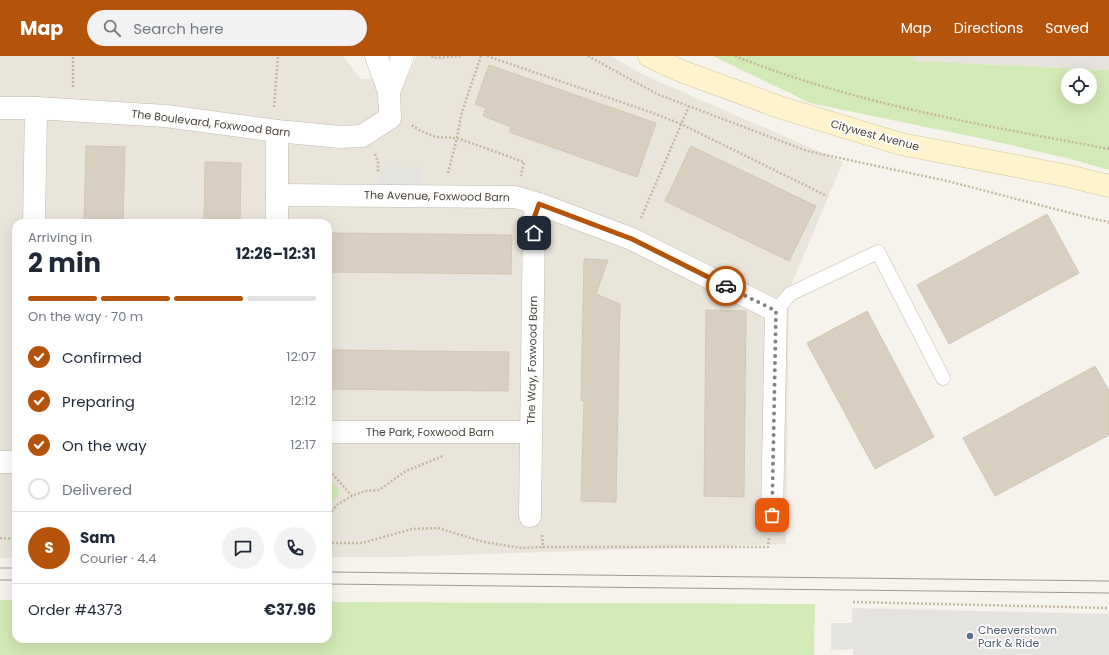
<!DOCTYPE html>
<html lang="en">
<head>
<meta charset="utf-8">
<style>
  body { margin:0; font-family:Poppins,sans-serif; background:#f2f2f3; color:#1f2937; height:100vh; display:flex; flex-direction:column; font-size:15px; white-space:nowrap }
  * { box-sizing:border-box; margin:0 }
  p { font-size:13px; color:#747a83 }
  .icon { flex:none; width:22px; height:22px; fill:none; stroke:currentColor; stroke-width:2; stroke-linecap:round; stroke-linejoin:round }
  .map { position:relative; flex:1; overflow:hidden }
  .drawer { position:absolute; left:12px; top:163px; width:320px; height:424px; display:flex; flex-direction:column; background:#fff; border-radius:12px; box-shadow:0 4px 16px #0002 }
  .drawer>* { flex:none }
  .fabs { position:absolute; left:1061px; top:12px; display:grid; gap:8px }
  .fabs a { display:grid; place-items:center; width:36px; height:36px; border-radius:50%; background:#fff; box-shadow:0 4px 16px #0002; font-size:20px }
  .pin { position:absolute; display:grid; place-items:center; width:34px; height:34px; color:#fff; margin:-17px; border-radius:8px; box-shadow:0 2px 6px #0006 }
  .courier { position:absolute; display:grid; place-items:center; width:40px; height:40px; margin:-20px; border:3px solid #b45309; border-radius:50%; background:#fff; color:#222; box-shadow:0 1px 5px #0007 }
  .head em { font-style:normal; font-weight:700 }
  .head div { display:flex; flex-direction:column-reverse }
  .head { display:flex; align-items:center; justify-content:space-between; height:68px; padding:0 16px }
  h1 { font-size:26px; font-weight:700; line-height:30px }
  .bar { display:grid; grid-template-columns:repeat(4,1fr); gap:6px 4px; align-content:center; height:48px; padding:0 16px }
  .bar i { height:5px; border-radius:3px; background:#e0e1e3 }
  .bar .active { background:#b45309 }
  .bar p { grid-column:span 4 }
  .line { display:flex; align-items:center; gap:10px; padding:0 16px; border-top:1px solid #e0e1e3 }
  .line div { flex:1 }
  .round { display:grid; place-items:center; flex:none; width:42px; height:42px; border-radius:21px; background:#f2f2f3 }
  ol { padding:0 16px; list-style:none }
  li { display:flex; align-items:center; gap:12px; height:44px }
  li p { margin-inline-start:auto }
  li .icon { padding:4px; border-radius:50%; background:#b45309; color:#fff; stroke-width:4 }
  li:last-child { color:#747a83 }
  li i { width:22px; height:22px; border:2px solid #e0e1e3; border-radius:50% }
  header { display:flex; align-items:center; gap:24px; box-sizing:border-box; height:56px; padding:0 20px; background:#b45309; color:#fff }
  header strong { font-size:19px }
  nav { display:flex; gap:22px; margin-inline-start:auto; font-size:14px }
  .search { width:280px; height:36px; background:#f2f2f3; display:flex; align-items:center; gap:10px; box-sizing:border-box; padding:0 14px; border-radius:22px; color:#747a83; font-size:15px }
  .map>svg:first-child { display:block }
  .residential { fill:#eae5da }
  .industrial { fill:#e6e2dd }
  .green { fill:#d2eab5; fill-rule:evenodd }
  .parking { fill:#e5e3e0 }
  .building { fill:#d8cfc1; stroke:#d3c7b4 }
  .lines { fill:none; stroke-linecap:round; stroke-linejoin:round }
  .service-casing { stroke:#c2bbae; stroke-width:15 }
  .minor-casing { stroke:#c2bbae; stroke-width:23 }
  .secondary-casing { stroke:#d6c79b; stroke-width:23 }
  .path { stroke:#c4b79f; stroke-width:2.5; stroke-dasharray:2 2; stroke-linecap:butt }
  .service { stroke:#fff; stroke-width:14 }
  .minor { stroke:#fff; stroke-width:22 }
  .secondary { stroke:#fff3cd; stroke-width:22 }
  .tram { stroke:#9a9a9a; stroke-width:1 }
  .done { stroke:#878178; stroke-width:4; stroke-dasharray:0 7.2 }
  .route { stroke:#b45309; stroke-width:5 }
  .service-dot { fill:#5c6f8a; stroke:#fff; stroke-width:1.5 }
  .labels { text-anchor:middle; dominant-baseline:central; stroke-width:3.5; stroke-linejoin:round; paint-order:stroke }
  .street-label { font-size:11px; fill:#4b4439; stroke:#fff }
  .service-label { font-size:11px; fill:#4e5e75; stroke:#fff; text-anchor:start }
</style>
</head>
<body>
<header>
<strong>Map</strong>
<div class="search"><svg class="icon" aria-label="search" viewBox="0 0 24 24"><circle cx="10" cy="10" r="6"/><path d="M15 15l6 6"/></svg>Search here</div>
<nav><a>Map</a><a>Directions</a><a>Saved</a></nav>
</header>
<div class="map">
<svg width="1109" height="599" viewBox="0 0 1109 599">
  <rect width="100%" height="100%" fill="#f6f3ec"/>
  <polygon class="residential" points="0,0 343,0 361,23 406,24 417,0 611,0 644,19 843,106 789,234 786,488 396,501 328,501 328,167 16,167 16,502 0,502"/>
  <polygon class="industrial" points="913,0 1109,0 1109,14 913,5"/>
  <g class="green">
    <path d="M713 0H913V5L1109 14V114L1067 102 979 82 810 47ZM1068 19H1090V41H1068Z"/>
    <polygon points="328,420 338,433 339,438 328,453"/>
    <polygon points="0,544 16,544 16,583 328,583 328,546 815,548 814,599 0,599"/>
  </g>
  <g class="parking">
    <polygon points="380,110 422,111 421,130 380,130"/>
    <polygon points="852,552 1109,558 1109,599 853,599 853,593 831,594 831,567 852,567"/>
  </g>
  <g class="building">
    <polygon points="489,9 656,67 637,121 509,76 511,71 483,60 486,52 475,48"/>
    <polygon points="86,90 125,91 123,167 84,167"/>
    <polygon points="691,90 816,150 789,205 665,145"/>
    <polygon points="205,106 241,107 240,167 204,167"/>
    <polygon points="1047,158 1079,217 949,288 917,229"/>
    <polygon points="328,177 512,179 511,218 328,216"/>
    <polygon points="584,203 608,204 596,238 620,248 616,446 581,445 584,345 581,344"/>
    <polygon points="706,254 746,255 744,441 704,440"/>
    <polygon points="867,255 934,381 875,413 807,287"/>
    <polygon points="328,294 509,296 508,335 328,333"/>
    <polygon points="1095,310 1109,335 1109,379 995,440 963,382"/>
  </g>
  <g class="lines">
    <defs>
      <polyline id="service" points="776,255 790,238 878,196 943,322"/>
      <g id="minor">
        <polyline points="389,36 403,0"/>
        <polyline points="0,52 36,52 166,60 277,75 341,81 362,80 390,62 389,36 376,0"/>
        <polyline points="277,139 515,141 539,148 632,183 776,255 772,459"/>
        <polyline points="34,167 36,52"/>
        <polyline points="277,167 277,75"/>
        <polyline points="328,376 531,376"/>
        <polyline points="0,406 16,406"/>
        <polyline points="530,460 534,162 539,148"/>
      </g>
      <polyline id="secondary" points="649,0 681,15 782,52 901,88 1068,120 1109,130"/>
    </defs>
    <use href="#service" class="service-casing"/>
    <use href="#minor" class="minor-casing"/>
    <use href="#secondary" class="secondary-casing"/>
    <g class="path">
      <polyline points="432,0 433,2 461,0"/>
      <polyline points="487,0 650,56 681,68 827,140"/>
      <polyline points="588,0 657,38 807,95 947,125 1094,163 1109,166"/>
      <path d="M735 0C855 48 983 69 1109 93"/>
      <polyline points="73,31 73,0"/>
      <polyline points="274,51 278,0"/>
      <polyline points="412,69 419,74 436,81 457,82 524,106 521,120"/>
      <polyline points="375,98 378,106 378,116"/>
      <polyline points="448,117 457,82 461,59 481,0"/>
      <polyline points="641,162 689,50"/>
      <polyline points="328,411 329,414 352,440"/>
      <polyline points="328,462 329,458 338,448 352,440 365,435 379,434 406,415 443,400"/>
      <polyline points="542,479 543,491 768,491 769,482"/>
      <polyline points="0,482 16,483"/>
      <polyline points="328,487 362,487 412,473 438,472 484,486 521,492 543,491"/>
      <polyline points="853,546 1109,552"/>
    </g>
    <use href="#service" class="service"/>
    <use href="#minor" class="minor"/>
    <use href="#secondary" class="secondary"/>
    <g class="tram">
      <polyline points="0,512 16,512"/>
      <polyline points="328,516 1109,525"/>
      <polyline points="0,524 16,524"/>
      <polyline points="328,528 1109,537"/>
    </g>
  </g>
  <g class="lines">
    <polyline class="done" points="726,230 776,255 772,459"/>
    <polyline class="route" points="534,177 534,162 539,148 632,183 726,230"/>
  </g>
  <circle class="service-dot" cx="970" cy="580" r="4"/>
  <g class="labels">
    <g class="street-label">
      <text transform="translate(211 67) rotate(7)">The Boulevard, Foxwood Barn</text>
      <text transform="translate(875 79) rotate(15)">Citywest Avenue</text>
      <text transform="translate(437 140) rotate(1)">The Avenue, Foxwood Barn</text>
      <text transform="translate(532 304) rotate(-89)">The Way, Foxwood Barn</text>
      <text x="430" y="376">The Park, Foxwood Barn</text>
    </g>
    <g class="service-label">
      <text x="978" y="574">Cheeverstown<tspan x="978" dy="13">Park &amp; Ride</tspan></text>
    </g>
  </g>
</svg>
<div class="fabs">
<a><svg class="icon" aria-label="locate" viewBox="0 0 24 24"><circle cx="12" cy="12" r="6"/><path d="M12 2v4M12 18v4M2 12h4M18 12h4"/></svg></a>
</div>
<div class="pin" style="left:772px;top:459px;background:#ea580c"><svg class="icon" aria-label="bag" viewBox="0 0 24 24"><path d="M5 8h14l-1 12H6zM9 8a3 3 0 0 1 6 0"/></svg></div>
<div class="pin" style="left:534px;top:177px;background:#1f2937"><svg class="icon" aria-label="home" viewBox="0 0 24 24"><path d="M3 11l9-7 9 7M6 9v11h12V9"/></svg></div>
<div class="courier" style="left:726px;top:230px"><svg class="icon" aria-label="car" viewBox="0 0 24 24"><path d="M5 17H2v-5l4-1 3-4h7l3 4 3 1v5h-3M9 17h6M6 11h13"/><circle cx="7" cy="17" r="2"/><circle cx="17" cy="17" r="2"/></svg></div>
<section class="drawer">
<div class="head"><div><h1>2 min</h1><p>Arriving in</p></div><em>12:26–12:31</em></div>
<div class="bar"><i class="active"></i><i class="active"></i><i class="active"></i><i></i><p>On the way · 70 m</p></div>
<ol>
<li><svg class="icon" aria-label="check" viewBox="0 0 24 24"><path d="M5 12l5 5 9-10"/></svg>Confirmed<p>12:07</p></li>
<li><svg class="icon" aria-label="check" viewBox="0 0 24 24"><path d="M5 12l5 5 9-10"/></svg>Preparing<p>12:12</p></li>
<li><svg class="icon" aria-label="check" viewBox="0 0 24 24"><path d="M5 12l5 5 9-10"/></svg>On the way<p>12:17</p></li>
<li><i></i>Delivered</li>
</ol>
<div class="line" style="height:72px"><b class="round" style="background:#b45309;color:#fff">S</b><div><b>Sam</b><p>Courier · 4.4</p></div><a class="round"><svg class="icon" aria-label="chat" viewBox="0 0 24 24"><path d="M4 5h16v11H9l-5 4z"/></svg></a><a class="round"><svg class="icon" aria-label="phone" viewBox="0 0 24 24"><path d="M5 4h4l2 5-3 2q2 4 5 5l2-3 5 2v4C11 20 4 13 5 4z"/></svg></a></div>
<div class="line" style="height:52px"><div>Order #4373</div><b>€37.96</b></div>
</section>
</div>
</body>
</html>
